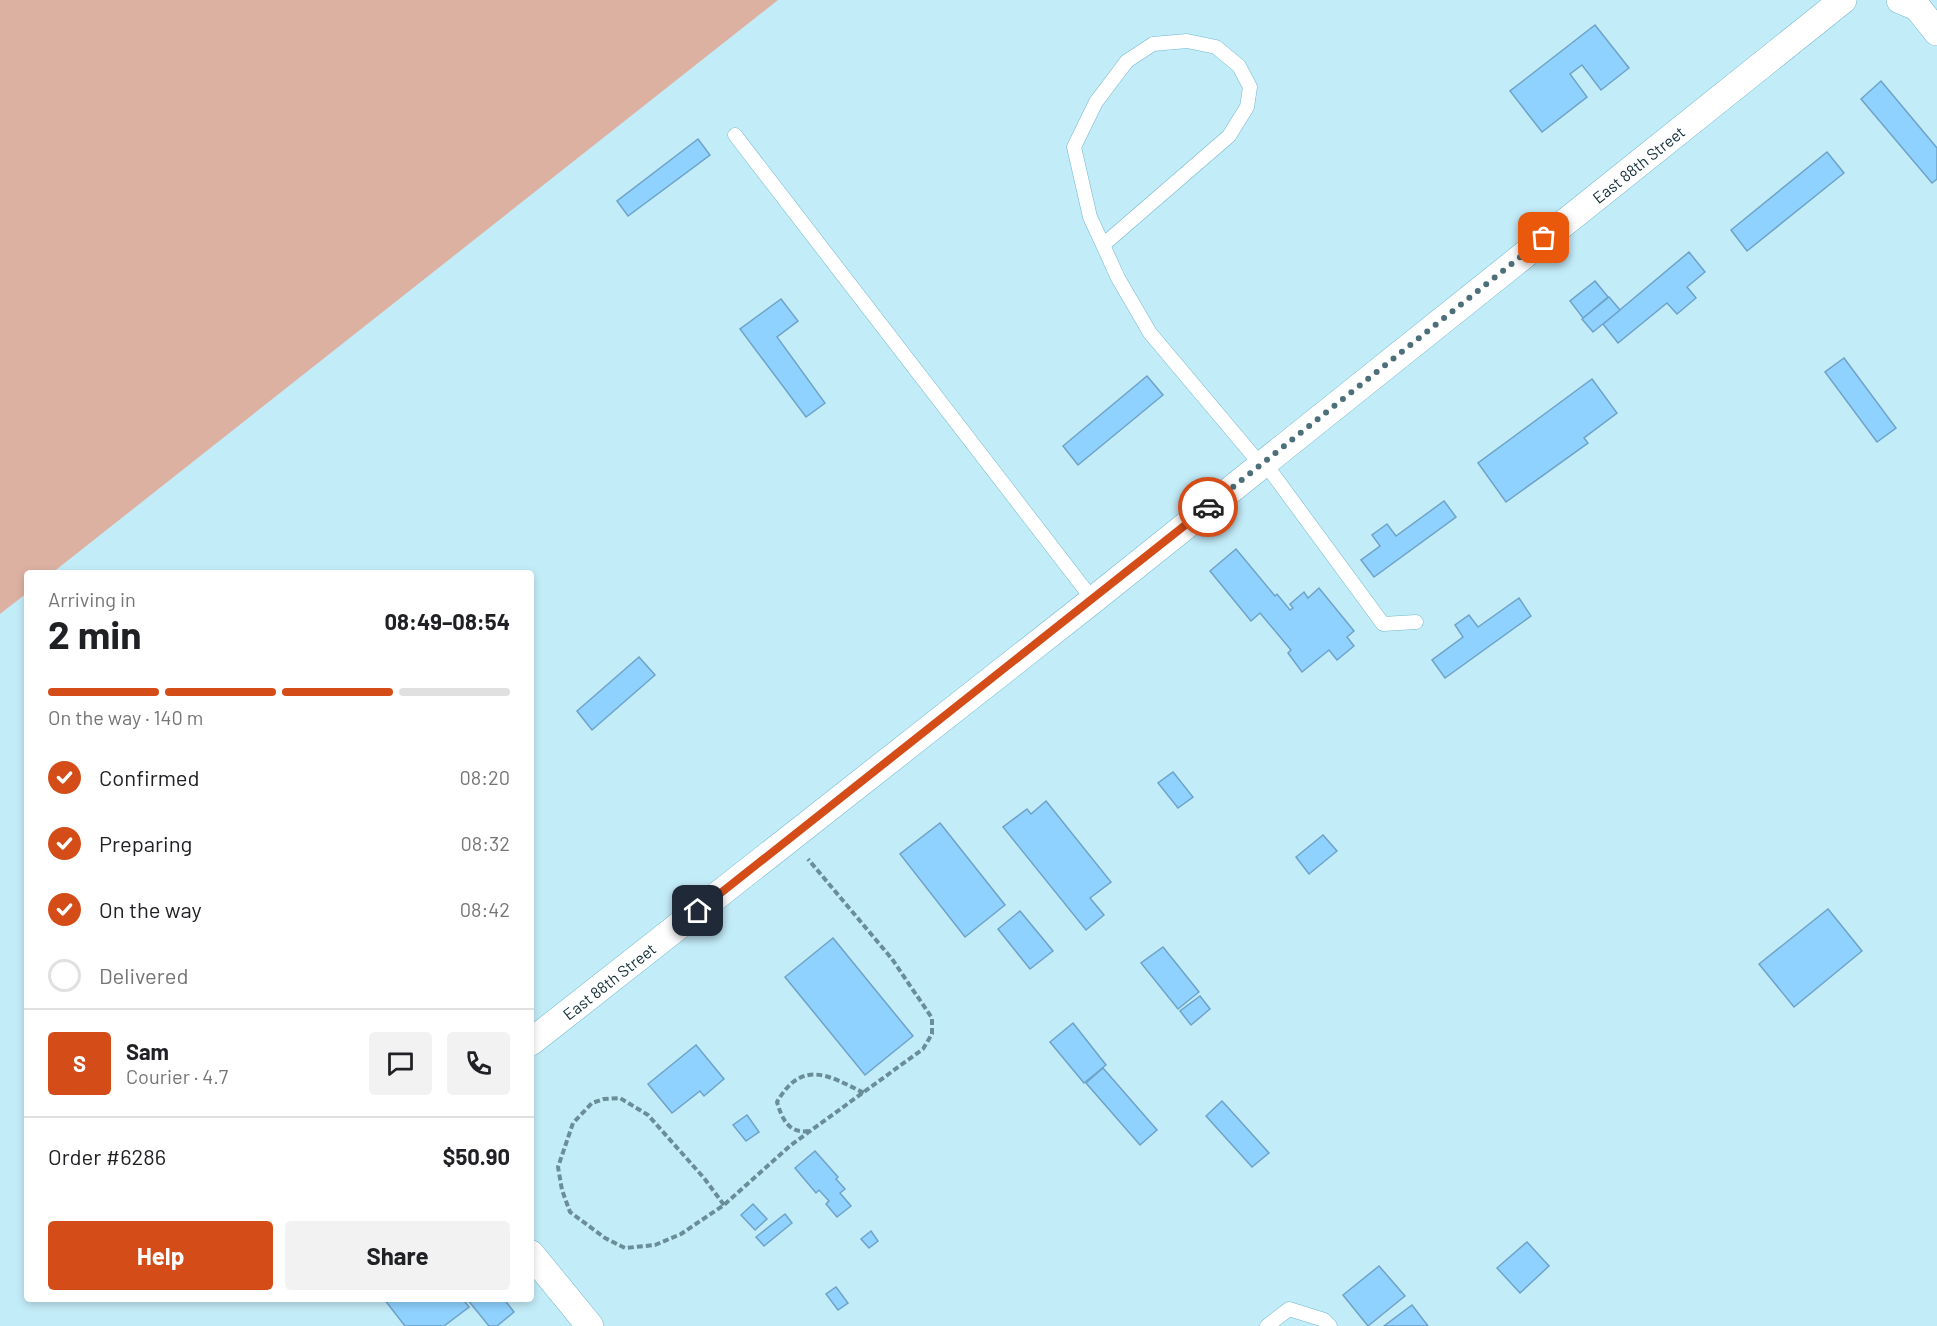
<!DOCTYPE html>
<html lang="en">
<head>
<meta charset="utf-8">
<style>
  body { margin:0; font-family:Barlow,sans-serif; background:#f2f2f2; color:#202124; height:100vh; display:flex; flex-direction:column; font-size:22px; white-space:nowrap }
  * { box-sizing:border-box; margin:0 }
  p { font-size:20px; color:#757577 }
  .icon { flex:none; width:33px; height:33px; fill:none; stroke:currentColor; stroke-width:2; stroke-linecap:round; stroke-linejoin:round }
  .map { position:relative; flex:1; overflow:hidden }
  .panel { position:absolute; left:24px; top:570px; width:510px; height:732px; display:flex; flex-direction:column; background:#fff; border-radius:6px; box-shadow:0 3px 9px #0003 }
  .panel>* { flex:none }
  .pin { position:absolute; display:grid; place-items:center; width:51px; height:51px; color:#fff; margin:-26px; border-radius:12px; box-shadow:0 3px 9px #0006 }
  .courier { position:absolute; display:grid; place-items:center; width:60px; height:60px; margin:-30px; border:4px solid #d44d19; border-radius:50%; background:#fff; color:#222; box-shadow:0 2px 8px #0007 }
  .overview em { font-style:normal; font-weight:700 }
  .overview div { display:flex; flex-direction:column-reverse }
  .overview { display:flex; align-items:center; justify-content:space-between; height:102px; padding:0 24px }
  h1 { font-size:39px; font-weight:700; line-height:45px }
  .bar { display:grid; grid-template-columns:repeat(4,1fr); gap:9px 6px; align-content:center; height:72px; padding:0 24px }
  .bar i { height:8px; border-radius:4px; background:#e0e0e0 }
  .bar .selected { background:#d44d19 }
  .bar p { grid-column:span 4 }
  .line { display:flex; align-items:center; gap:15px; padding:0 24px; border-top:2px solid #e0e0e0 }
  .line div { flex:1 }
  .round { display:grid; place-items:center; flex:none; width:63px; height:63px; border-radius:6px; background:#f2f2f2 }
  ol { padding:0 24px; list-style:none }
  li { display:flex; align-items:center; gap:18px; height:66px }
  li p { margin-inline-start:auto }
  li .icon { padding:6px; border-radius:50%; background:#d44d19; color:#fff; stroke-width:4 }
  li:last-child { color:#757577 }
  li i { width:33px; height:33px; border:3px solid #e0e0e0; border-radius:50% }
  .action { display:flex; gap:12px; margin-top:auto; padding:12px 24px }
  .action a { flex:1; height:69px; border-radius:6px; background:#d44d19; color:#fff; font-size:24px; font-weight:700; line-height:69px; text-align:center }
  .action a+a { background:#f2f2f2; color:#202124 }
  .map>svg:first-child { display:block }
  .green { fill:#ddb1a2 }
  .building { fill:#8fd2ff; stroke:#6ea3c7; stroke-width:1.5 }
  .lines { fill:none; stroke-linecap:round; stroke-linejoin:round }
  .lane-casing { stroke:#71b8cd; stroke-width:15 }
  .street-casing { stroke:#71b8cd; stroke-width:28 }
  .path { stroke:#6a8e99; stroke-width:4; stroke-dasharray:6 3; stroke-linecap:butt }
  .lane { stroke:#fff; stroke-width:14 }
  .street { stroke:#fff; stroke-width:27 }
  .done { stroke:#4d6f79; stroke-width:6; stroke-dasharray:0 10.8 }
  .route { stroke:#d44d19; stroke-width:8 }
  .labels { text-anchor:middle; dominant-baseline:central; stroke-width:4.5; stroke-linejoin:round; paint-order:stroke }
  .street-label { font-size:16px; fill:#0d2b34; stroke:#fff }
</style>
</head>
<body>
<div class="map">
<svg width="1937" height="1326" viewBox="0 0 1937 1326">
  <rect width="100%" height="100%" fill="#c3ecf9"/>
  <polygon class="green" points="0,0 778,0 52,573 27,573 27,593 0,614"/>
  <g class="building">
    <polygon points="1595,25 1629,68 1601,90 1582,65 1570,74 1587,97 1542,132 1510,91"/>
    <polygon points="1881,81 1937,148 1937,179 1932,183 1861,99"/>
    <polygon points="698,139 710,155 628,216 617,201"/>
    <polygon points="1827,152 1844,173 1747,251 1731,230"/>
    <polygon points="1689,252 1705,272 1687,287 1696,298 1677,314 1667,303 1618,343 1603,324"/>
    <polygon points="1595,281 1608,297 1583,318 1570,301"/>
    <polygon points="1609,297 1620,310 1593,332 1582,319"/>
    <polygon points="781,299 798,321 777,337 825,403 806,417 740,329"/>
    <polygon points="1844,358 1896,428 1877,442 1825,372"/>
    <polygon points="1147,376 1163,395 1078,465 1063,446"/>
    <polygon points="1592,379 1617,413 1584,438 1588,443 1506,502 1478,463"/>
    <polygon points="1444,501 1456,517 1374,577 1361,560 1380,546 1372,535 1387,524 1396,536"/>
    <polygon points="1236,549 1275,596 1277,594 1290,610 1293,608 1290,604 1304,592 1308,598 1319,588 1354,631 1347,637 1354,646 1337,660 1329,650 1302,672 1288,653 1291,650 1260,613 1251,621 1210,571"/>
    <polygon points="1519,598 1531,616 1445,678 1432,660 1463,637 1455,625 1469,615 1478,627"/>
    <polygon points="639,657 655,675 592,730 577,711"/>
    <polygon points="1173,772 1193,797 1178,808 1158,783"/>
    <polygon points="1046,801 1111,882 1090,898 1104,915 1086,930 1003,827 1027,809 1031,814"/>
    <polygon points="940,823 1005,905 965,937 900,854"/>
    <polygon points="1323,835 1337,851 1309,874 1296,857"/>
    <polygon points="1828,909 1862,951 1794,1007 1759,964"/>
    <polygon points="1020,911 1053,951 1030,969 998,929"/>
    <polygon points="833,938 913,1036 865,1075 785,977"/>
    <polygon points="1163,947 1199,992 1178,1009 1141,963"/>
    <polygon points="1200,996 1210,1009 1191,1025 1180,1011"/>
    <polygon points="1073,1023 1106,1065 1084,1083 1050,1042"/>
    <polygon points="696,1045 724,1079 704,1096 700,1091 672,1113 648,1084"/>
    <polygon points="1103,1068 1157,1130 1140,1145 1086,1083"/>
    <polygon points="1222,1101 1269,1153 1252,1167 1206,1116"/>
    <polygon points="747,1115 759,1132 746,1141 733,1125"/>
    <polygon points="815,1151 838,1177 836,1179 845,1189 840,1193 851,1206 837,1217 826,1204 829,1201 819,1190 816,1193 795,1168"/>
    <polygon points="753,1204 767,1219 755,1230 741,1215"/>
    <polygon points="785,1214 792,1223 764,1246 756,1237"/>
    <polygon points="871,1231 878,1241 869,1248 861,1239"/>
    <polygon points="1527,1242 1549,1266 1520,1293 1497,1268"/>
    <polygon points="1379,1266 1405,1296 1368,1326 1343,1295"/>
    <polygon points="836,1287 848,1303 838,1310 826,1294"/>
    <polygon points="384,1299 463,1299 469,1307 444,1326 405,1326"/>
    <polygon points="467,1299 504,1299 514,1312 497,1326 489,1326"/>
    <polygon points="1412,1305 1428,1326 1384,1326"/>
  </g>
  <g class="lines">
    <defs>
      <g id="lane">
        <polyline points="735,135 1093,600"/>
        <polyline points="1103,245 1229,136 1247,107 1250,87 1239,66 1216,47 1187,41 1153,44 1127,61 1096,102 1074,147 1090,217 1103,245 1118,278 1150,333 1261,465"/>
        <polyline points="1264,462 1383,624 1416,622"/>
        <polyline points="1267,1326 1289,1309 1324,1320 1330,1326"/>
      </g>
      <g id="street">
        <polyline points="1900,0 1917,7 1937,32"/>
        <path id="s1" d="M531 1042 1093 600 1843 0"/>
        <polyline points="531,1254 590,1326"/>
      </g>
    </defs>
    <use href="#lane" class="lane-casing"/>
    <use href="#street" class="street-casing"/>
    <g class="path">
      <path d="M809 1131C789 1134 782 1119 777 1102 802 1059 828 1075 864 1093"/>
      <polyline points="724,1205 704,1178 648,1115 620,1098 604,1099 592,1103 573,1123 558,1167 562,1190 570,1212 605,1238 625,1248 655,1245 681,1234 724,1205 791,1145 923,1049 932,1034 932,1018 892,959 808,859"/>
    </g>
    <use href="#lane" class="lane"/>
    <use href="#street" class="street"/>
  </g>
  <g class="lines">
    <polyline class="done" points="1208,507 1544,238"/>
    <polyline class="route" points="698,911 1208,507"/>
  </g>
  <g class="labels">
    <g class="street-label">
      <text stroke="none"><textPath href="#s1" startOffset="1413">East 88th Street</textPath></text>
      <text stroke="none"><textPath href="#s1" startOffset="99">East 88th Street</textPath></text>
    </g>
  </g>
</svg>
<div class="pin" style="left:1544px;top:238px;background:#ea580c"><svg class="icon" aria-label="bag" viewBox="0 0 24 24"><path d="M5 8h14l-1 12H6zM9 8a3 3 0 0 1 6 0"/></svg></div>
<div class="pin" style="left:698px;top:911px;background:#1f2937"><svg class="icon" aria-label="home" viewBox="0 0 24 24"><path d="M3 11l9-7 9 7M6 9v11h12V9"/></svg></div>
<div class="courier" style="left:1208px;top:507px"><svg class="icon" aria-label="car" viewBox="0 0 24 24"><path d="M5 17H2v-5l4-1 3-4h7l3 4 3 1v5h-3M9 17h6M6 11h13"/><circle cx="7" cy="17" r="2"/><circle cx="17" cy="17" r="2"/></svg></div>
<section class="panel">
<div class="overview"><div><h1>2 min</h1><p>Arriving in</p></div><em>08:49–08:54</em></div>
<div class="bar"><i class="selected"></i><i class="selected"></i><i class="selected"></i><i></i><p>On the way · 140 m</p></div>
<ol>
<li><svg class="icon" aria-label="check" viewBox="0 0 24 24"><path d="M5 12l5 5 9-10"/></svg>Confirmed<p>08:20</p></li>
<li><svg class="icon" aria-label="check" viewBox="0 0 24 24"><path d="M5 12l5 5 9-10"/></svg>Preparing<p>08:32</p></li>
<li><svg class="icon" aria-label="check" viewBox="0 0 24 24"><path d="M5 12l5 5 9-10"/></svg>On the way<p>08:42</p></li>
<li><i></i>Delivered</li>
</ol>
<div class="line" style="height:108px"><b class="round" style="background:#d44d19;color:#fff">S</b><div><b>Sam</b><p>Courier · 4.7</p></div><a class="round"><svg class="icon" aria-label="chat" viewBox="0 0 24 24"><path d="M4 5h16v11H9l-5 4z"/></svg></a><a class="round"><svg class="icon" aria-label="phone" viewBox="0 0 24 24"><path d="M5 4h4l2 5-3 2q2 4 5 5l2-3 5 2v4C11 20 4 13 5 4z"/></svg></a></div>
<div class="line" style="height:78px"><div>Order #6286</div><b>$50.90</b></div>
<div class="action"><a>Help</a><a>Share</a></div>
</section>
</div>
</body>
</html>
